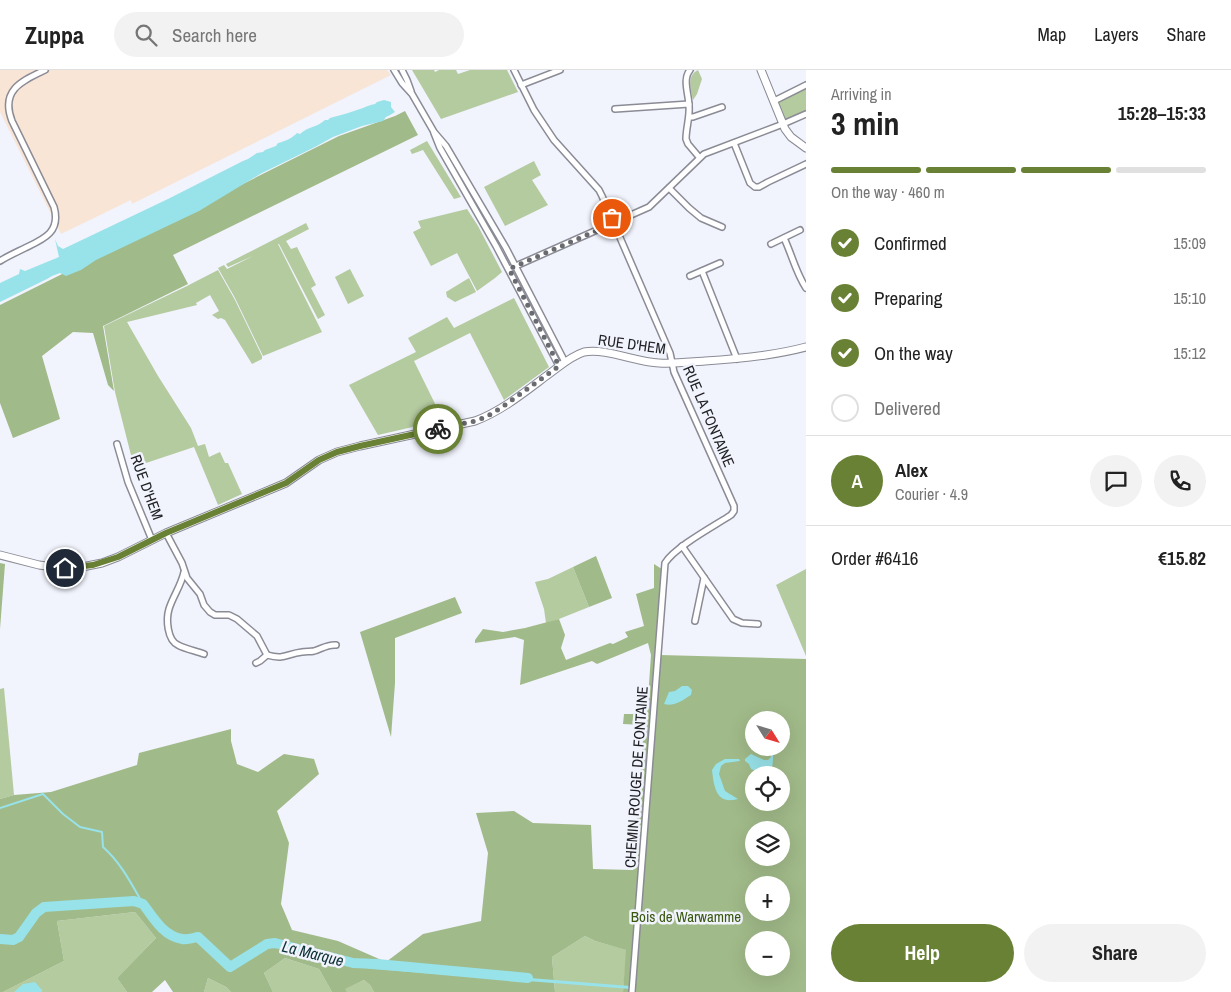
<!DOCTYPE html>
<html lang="en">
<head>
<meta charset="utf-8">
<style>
  body { margin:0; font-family:"Archivo Narrow",sans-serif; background:#f2f2f2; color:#222; height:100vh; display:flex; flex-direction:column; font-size:19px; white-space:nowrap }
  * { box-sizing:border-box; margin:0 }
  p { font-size:16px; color:#767676 }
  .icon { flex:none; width:28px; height:28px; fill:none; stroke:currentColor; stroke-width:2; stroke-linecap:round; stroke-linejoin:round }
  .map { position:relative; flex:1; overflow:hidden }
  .side { display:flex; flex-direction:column; background:#fff; width:425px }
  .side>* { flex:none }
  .needle { width:32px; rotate:127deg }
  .controls { position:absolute; left:745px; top:641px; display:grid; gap:10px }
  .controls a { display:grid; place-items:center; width:45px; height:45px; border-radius:50%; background:#fff; box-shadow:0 5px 20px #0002; font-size:25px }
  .pin { position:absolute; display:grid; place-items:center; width:42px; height:42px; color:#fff; margin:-21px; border:2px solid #fff; border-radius:50%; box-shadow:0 1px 5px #0007 }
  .courier { position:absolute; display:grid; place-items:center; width:50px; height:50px; margin:-25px; border:4px solid #698134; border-radius:50%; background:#fff; color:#222; box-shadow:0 1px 6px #0007 }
  .summary em { font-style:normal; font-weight:800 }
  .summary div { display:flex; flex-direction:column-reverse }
  .summary { display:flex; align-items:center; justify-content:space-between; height:85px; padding:0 25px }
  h1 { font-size:32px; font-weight:800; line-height:38px }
  .bar { display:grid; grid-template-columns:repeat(4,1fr); gap:8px 5px; align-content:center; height:60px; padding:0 25px }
  .bar i { height:6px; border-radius:4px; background:#e0e0e0 }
  .bar .active { background:#698134 }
  .bar p { grid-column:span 4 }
  .line { display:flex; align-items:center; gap:12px; padding:0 25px; border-top:1px solid #e0e0e0 }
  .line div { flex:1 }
  .round { display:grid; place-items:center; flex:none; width:52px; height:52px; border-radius:26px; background:#f2f2f2 }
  ol { padding:0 25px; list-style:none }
  li { display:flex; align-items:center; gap:15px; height:55px }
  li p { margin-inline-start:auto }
  li .icon { padding:5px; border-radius:50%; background:#698134; color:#fff; stroke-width:4 }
  li:last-child { color:#767676 }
  li i { width:28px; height:28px; border:2px solid #e0e0e0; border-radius:50% }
  .cta { display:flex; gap:10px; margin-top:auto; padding:10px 25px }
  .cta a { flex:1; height:58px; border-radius:30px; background:#698134; color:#fff; font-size:20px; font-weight:800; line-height:58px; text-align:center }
  .cta a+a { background:#f2f2f2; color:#222 }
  header { display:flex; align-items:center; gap:30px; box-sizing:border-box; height:70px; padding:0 25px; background:#fff; border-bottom:1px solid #e0e0e0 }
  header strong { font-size:24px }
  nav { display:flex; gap:28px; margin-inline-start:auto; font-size:18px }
  .search { width:350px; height:45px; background:#f2f2f2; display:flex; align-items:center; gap:12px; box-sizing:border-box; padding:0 18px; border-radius:28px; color:#767676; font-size:19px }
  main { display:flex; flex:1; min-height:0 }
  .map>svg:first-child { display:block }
  .commercial { fill:#f9e5d6 }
  .green { fill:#b4ca9f }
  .forest { fill:#a1ba89; fill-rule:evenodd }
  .water { fill:#98e2e9 }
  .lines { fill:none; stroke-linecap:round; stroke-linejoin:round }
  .stream { stroke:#98e2e9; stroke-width:2 }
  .river { stroke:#98e2e9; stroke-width:10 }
  .street-casing { stroke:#8a8b95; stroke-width:8 }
  .secondary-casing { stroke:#8a8b95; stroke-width:9 }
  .street { stroke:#fff; stroke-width:5 }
  .secondary { stroke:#fff; stroke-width:7 }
  .done { stroke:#6a6b71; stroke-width:5; stroke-dasharray:0 9 }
  .route { stroke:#698134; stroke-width:6 }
  .labels { text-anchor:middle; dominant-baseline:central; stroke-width:5; stroke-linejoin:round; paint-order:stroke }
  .street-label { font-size:15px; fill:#212225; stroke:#f1f3fd }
  .park-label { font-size:15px; fill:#39570e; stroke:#f1f3fd }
  .water-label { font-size:16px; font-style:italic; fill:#0c3134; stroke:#f1f3fd }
</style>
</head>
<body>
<header>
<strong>Zuppa</strong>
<div class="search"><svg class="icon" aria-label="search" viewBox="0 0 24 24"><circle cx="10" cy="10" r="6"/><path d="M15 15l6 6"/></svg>Search here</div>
<nav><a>Map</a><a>Layers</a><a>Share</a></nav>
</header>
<main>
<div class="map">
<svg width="806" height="922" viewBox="0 0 806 922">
  <rect width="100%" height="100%" fill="#f1f3fd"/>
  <polygon class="commercial" points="0,0 387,0 391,5 132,134 131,130 61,164 0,42"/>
  <g class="green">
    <polygon points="412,0 434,0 435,2 439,0 456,0 458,4 470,0 507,0 518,22 441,49"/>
    <path d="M698 0 702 9 697 24 693 30C691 19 686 6 698 0Z"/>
    <polygon points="806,17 806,41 790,49 785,49 777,32"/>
    <polygon points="427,71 461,127 454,129 423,80 412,84 410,80"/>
    <polygon points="534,91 541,105 532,110 548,135 505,156 484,117"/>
    <polygon points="467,139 478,156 502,202 495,208 477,221 457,183 431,196 413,162 421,158 418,151"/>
    <polygon points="306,153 309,159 286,171 291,179 297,177 316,215 311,218 325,245 318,249 279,174 278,174 322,262 263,286 235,228 218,198 224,195 227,199 253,186 228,197 226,194"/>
    <polygon points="350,199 364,226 348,234 335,207"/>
    <polygon points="218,200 235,230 262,286 262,289 252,294 225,250 221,248 218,249 212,245 219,241 210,225 196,233 197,235 127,252 158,306 191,358 198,376 205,374 209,387 220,382 225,393 228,393 242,424 218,435 194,377 134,397 115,322 104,256 187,216"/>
    <polygon points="469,208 476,222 455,232 447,227 446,222"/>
    <polygon points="514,228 549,297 504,330 470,263 414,291 443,350 378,365 349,315 416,282 408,268 447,247 454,258"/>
    <polygon points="573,497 589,537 559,549 546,553 544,539 535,512 548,509"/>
    <polygon points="806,499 806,586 776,515"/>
    <polygon points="4,618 14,725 0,729 0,619"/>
    <polygon points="135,842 156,868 117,908 127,922 3,922 64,891 57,851"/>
    <polygon points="585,866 595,871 627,880 623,922 555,922 552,887"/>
    <polygon points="285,888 319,899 332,922 273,922 264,903"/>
    <polygon points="208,908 226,917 231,922 204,922"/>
    <polygon points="364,910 370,915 374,922 347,922 344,919"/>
  </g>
  <g class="forest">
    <polygon points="405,41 418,65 173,185 188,214 103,256 114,321 108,315 93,263 73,262 42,286 60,349 13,368 0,333 0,235 339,66 395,46"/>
    <polygon points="596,486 612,528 589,537 573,497"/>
    <polygon points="0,493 5,494 0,559"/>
    <path d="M654 494 668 503 660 585 806 589V922H623L626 880 595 871 585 866 552 887 555 922H374L370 915 364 910 345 919 347 922H332L319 899 285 888 264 903 273 922H231L226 917 208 908 204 922H173L165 910 152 922H127L117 908 156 868 135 842 57 851 64 891 3 922H0V729L14 725 51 722 137 695 139 683 231 659V671L237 694 258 702 278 688 284 684 314 689 319 704 277 741 289 773 281 834 292 860 338 871 386 892 423 864 481 851 488 783 476 743 514 741 533 753 591 755 593 799 633 800 644 655 623 654 624 644H647L651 585 648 573 597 594 592 591 520 615 524 570 515 567 475 573V570L483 559 503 562 525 558 559 549 565 565 561 578 566 590 610 573 613 574 628 567 625 562 644 556 636 524 654 518ZM754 650H781V678H754ZM754 705H781V732H754ZM754 760H781V788H754ZM754 815H781V842H754ZM754 870H781V898H754Z"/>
    <polygon points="455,527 462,543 395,568 395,613 391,667 360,562"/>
  </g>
  <g class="water">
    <path d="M384 30 391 32V37L395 42 390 45 386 47 383 51 362 56 333 67 315 77 262 103 199 141 96 190 81 200 66 206 60 203 52 206 47 209 0 232V213L19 204 20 199 25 201 59 187 55 169 58 176 63 179 168 129 243 91 248 89 257 83 263 82 265 80 276 76 278 73C284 72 294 67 297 63L300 64C307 57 318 57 325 50H328L330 48C341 45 352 42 363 38 367 36 370 35 375 34L377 32Z"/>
    <path d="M682 616H688L692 620 691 625C683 630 674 637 664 634L669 622 675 621Z"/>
    <path d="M771 678H773C773 688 774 696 769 705H756V701L751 699 749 694 745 691V689L751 684 764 690H768L771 687Z"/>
    <path d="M725 689H739L740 691 725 693 721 696 719 704 725 721 738 729C716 735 714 717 712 700L716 694Z"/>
    <polygon points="351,891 379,896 630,916 630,919 371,899 350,895"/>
    <polygon points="35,912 42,920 42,922 14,922 23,914"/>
  </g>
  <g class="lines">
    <path class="stream" d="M0 738 43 724 63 744 80 757 102 762 103 777C121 793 131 813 143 834"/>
    <path class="river" d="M0 869 13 870 19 867 36 843 44 837 134 831 143 834C153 847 163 866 182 869 187 870 193 868 198 867L230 897 267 874 275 873 353 893 377 894 528 908"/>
    <defs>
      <g id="street">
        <polyline points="394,0 402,13 412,24 434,62 446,76 506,178 565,292"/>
        <polyline points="402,0 407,10 411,21"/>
        <path d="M514 0 534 40 554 70 599 120 602 126 670 283 674 302 734 436V441L731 445C714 456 675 477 665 493L632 922"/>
        <path d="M690 0C682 9 689 25 689 36 690 47 686 58 686 69L688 74 699 87"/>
        <polyline points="521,15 560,0"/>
        <polyline points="774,31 806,15"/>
        <polyline points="615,39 689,34"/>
        <polyline points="689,47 693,47 722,37"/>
        <polyline points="434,63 440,78 496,176 559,296"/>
        <polyline points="734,73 750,113 755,117 759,117 768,112 806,94"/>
        <polyline points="669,118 689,138 701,148 722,157"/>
        <path d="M784 168C792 185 796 203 806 218"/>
        <polyline points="771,174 800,160"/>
        <path d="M0 191C8 186 17 182 25 178 44 169 61 162 54 137L12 51C0 20 22 11 45 0"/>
        <polyline points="509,199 649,137 704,84 783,54 806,44"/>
        <polyline points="702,201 737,289"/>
        <polyline points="690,206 720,193"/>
        <polyline points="117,374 128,412 152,470"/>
        <polyline points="166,463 182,493 187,508 200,524 204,535 210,542 215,545 229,545 237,549 257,566 267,585"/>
        <polyline points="682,476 733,549 742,553 758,554"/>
        <path d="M184 502C181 516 173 526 169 539 166 549 167 570 178 575 185 579 196 581 204 584"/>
        <polyline points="695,551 704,508"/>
        <path d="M256 593 260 591 267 585C285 590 286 584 302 582 306 581 310 582 314 581 321 579 328 574 336 575"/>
      </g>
      <g id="secondary">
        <polyline points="761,0 785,59 791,67 806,78"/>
        <path d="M0 485 39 495 61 498H77L102 493 118 487 166 463 286 413 319 390 337 382 360 376 475 351C502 341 526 321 549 304 560 296 571 286 584 282 606 278 636 292 659 293 674 294 690 292 705 291 740 289 772 286 806 277"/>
      </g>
    </defs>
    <use href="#street" class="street-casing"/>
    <use href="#secondary" class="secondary-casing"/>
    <use href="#street" class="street"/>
    <use href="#secondary" class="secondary"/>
  </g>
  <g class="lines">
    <polyline class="done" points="438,359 475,351 486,347 501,338 559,296 509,199 614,153 612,148"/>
    <polyline class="route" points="65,498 93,495 118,487 166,463 286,413 319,390 337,382 360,376 438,359"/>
  </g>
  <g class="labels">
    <g class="street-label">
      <text transform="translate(632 274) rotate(8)">RUE D'HEM</text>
      <text transform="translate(709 346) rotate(67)">RUE LA FONTAINE</text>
      <text transform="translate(147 417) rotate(70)">RUE D'HEM</text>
      <text transform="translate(636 707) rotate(-86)">CHEMIN ROUGE DE FONTAINE</text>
    </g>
    <g class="park-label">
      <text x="686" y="846">Bois de Warwamme</text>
    </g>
    <g class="water-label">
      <text transform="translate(313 883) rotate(14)">La Marque</text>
    </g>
  </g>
</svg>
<div class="controls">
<a><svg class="needle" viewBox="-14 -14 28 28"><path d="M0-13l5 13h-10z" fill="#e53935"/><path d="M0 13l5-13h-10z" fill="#767676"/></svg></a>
<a><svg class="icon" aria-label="locate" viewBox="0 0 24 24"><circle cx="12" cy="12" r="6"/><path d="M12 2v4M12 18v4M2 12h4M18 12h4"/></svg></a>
<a><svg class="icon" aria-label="layers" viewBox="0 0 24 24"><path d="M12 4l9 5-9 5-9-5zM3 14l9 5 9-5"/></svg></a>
<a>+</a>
<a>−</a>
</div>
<div class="pin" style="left:612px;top:148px;background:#ea580c"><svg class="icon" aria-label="bag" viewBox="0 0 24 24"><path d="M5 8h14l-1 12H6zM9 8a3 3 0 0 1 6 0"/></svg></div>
<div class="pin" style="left:65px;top:498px;background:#1f2937"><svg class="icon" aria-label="home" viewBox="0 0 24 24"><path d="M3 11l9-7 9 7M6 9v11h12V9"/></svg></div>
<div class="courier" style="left:438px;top:359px"><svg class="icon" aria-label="bike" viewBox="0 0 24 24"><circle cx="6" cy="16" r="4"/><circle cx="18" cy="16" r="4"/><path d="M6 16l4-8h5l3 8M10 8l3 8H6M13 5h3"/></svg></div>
</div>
<section class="side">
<div class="summary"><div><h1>3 min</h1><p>Arriving in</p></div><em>15:28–15:33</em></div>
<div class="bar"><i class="active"></i><i class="active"></i><i class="active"></i><i></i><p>On the way · 460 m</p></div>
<ol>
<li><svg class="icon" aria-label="check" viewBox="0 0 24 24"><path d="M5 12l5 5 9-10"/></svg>Confirmed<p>15:09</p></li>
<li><svg class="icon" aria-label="check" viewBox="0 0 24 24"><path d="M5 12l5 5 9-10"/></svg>Preparing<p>15:10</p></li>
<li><svg class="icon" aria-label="check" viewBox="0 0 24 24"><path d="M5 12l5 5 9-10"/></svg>On the way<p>15:12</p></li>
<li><i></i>Delivered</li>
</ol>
<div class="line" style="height:90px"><b class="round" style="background:#698134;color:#fff">A</b><div><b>Alex</b><p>Courier · 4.9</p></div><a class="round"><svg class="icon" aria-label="chat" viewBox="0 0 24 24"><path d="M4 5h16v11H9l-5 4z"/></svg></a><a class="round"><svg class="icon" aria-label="phone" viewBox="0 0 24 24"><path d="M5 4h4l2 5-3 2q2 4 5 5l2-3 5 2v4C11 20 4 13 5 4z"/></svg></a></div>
<div class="line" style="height:65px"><div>Order #6416</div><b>€15.82</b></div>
<div class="cta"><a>Help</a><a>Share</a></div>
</section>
</main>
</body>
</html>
